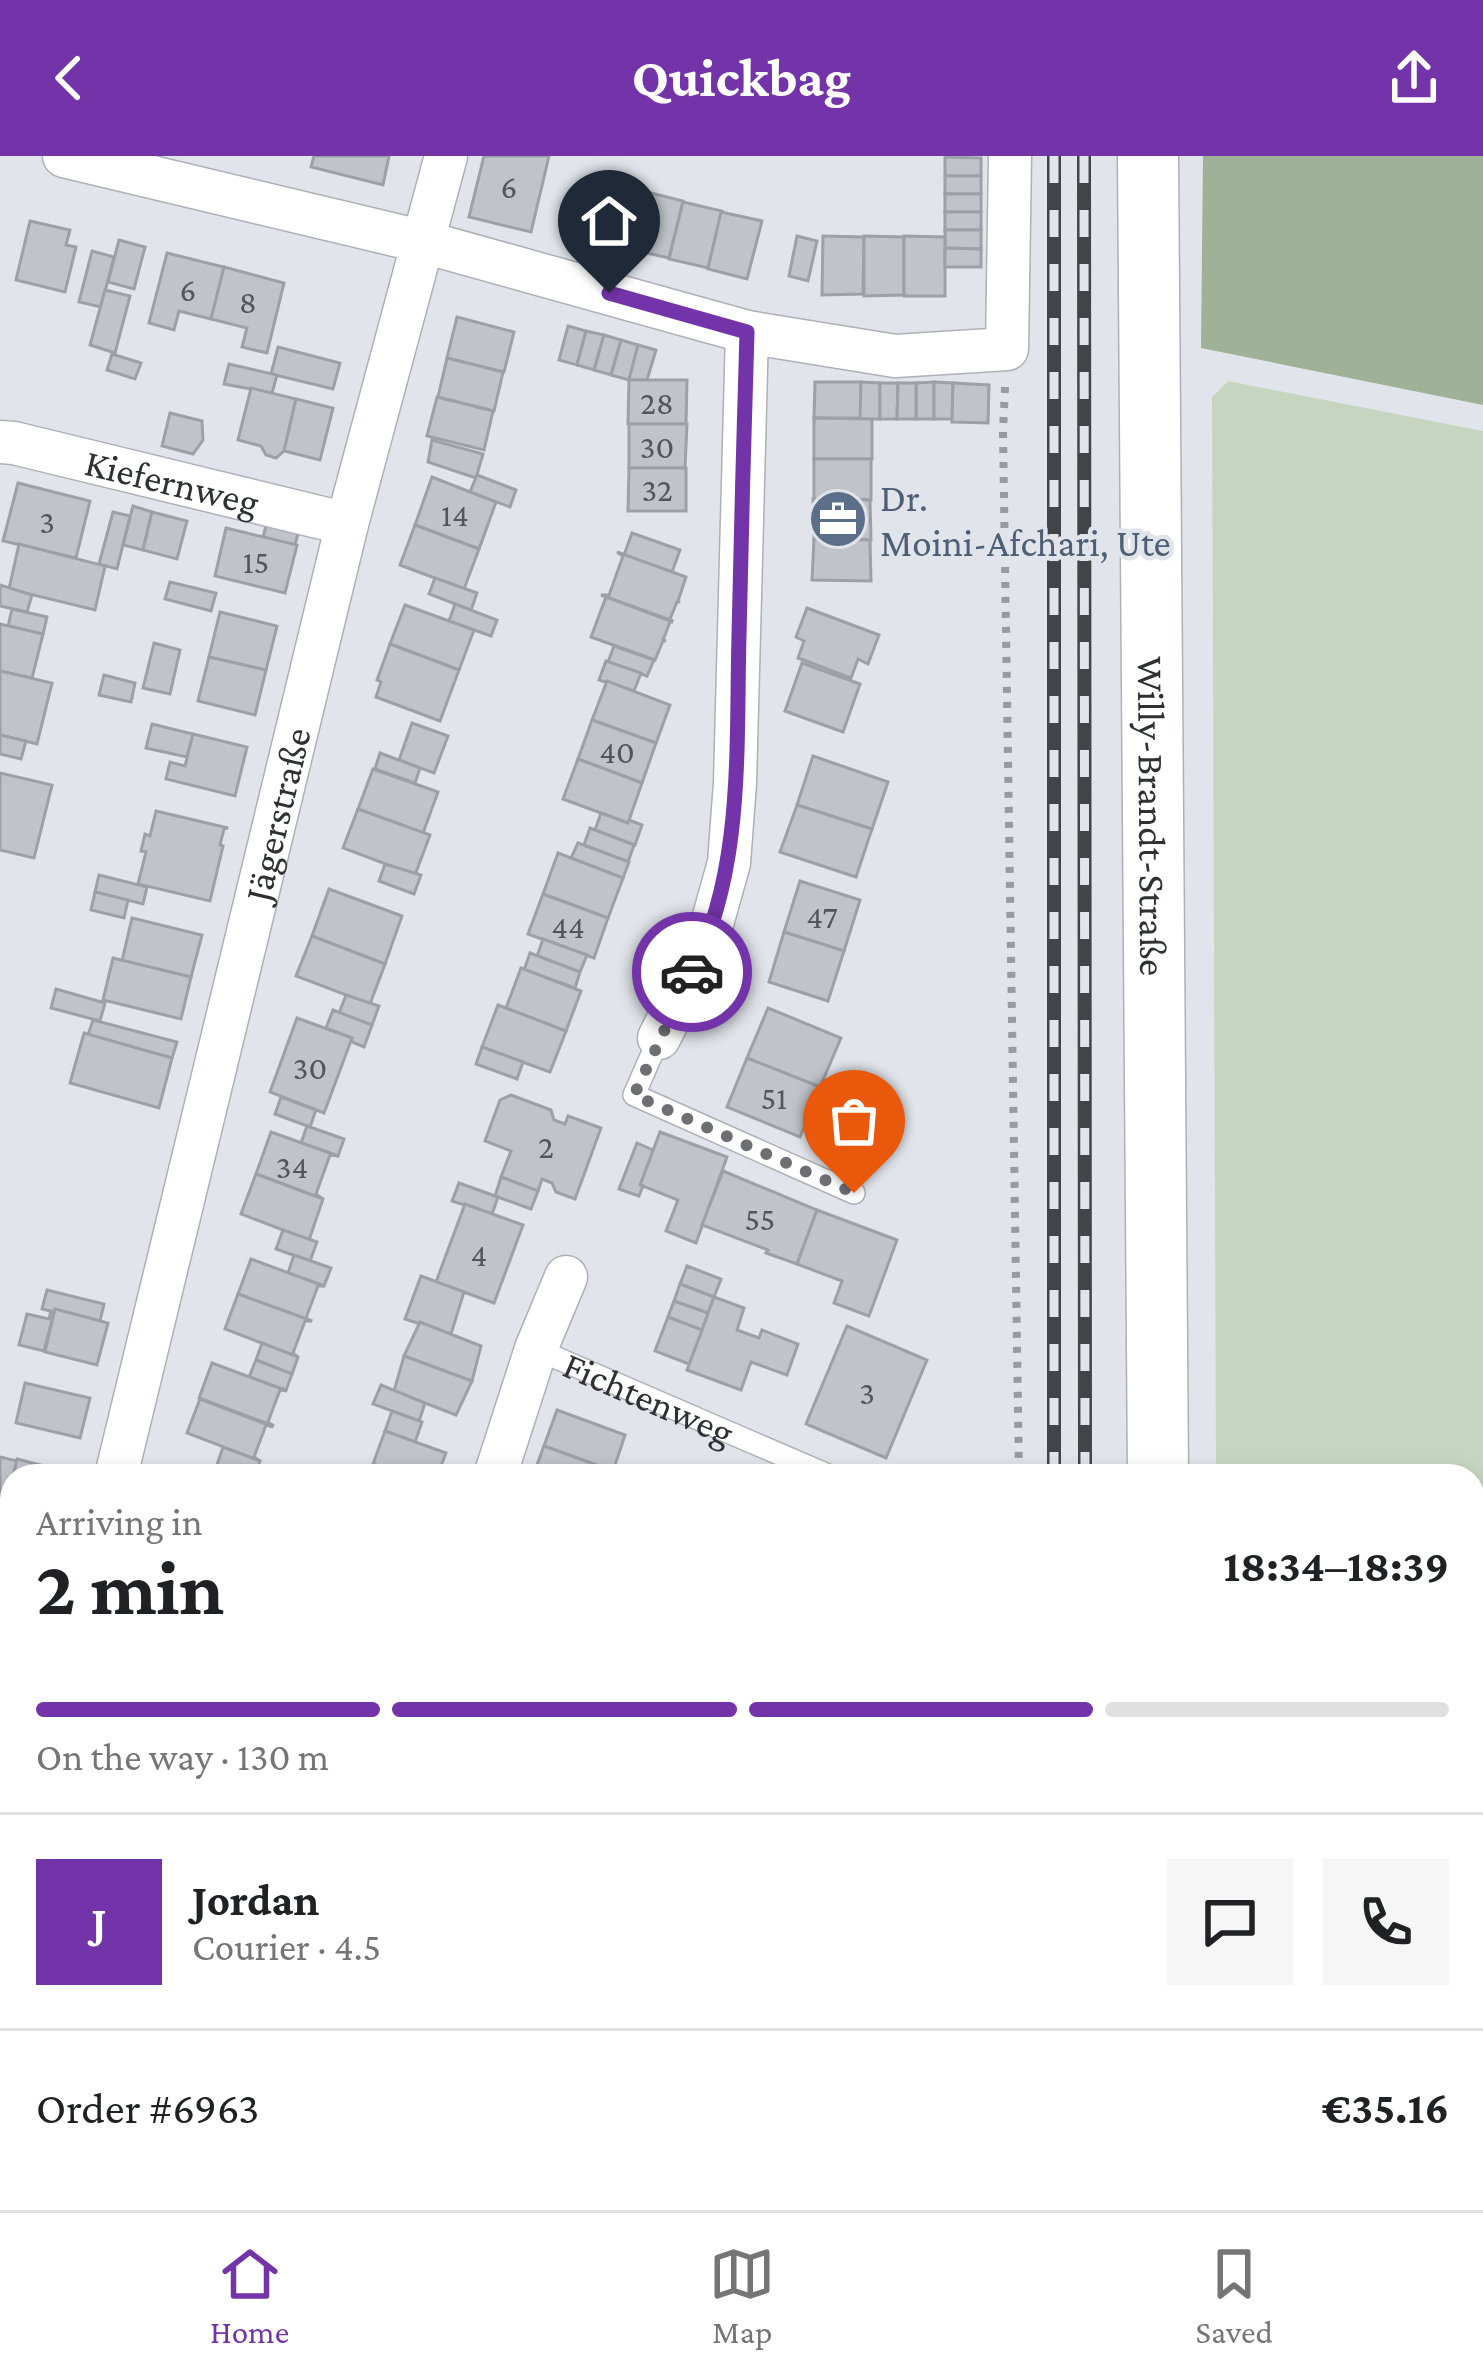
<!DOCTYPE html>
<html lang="en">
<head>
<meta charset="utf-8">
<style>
  body { margin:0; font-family:"Crimson Pro",serif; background:#f6f6f6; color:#202124; height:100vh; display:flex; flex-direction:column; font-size:45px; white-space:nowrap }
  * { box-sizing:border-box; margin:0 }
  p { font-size:39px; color:#757577 }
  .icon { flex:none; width:66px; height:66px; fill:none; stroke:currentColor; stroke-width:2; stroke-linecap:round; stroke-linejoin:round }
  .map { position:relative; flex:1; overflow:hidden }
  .sheet { position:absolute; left:0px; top:1308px; width:1485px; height:747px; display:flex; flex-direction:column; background:#fff; border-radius:36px 36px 0 0; box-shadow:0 6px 18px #0003 }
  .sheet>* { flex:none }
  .pin { position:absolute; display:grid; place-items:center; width:102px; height:102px; color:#fff; margin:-123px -51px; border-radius:50% 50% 50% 0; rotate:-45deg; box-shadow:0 0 12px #0007 }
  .pin .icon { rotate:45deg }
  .courier { position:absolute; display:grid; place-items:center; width:120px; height:120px; margin:-60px; border:9px solid #7334a9; border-radius:50%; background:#fff; color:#222; box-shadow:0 3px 15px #0007 }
  .headline em { font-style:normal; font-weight:700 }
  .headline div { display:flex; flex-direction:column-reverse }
  .headline { display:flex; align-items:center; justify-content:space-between; height:204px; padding:0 36px }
  h1 { font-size:78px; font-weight:700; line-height:90px }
  .bar { display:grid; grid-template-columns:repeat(4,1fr); gap:18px 12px; align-content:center; height:144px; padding:0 36px }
  .bar i { height:15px; border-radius:9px; background:#e0e0e0 }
  .bar .on { background:#7334a9 }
  .bar p { grid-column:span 4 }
  .line { display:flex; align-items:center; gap:30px; padding:0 36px; border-top:3px solid #e0e0e0 }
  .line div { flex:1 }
  .round { display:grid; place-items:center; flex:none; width:126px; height:126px; border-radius:0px; background:#f6f6f6 }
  header { display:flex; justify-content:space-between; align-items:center; height:156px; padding:0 36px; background:#7334a9; color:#fff; font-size:54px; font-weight:700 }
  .dock { display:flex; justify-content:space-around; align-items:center; height:168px; border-top:3px solid #e0e0e0; background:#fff; font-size:33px; color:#757577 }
  .dock a { display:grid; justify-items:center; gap:6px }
  .dock .on { color:#7334a9 }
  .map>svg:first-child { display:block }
  .green { fill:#c7d5c0 }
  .forest { fill:#9fb196 }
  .building { fill:#c0c4ca; stroke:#9da1a7; stroke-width:3 }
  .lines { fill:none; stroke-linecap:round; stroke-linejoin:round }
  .lane-casing { stroke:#adb1b7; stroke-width:24 }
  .street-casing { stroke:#adb1b7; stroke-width:45 }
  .secondary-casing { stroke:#adb1b7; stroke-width:63 }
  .path { stroke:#979a9f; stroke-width:8; stroke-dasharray:6 9; stroke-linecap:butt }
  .lane { stroke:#fff; stroke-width:21 }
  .street { stroke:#fff; stroke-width:42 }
  .secondary { stroke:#fff; stroke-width:60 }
  .rail-casing { stroke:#424447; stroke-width:14 }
  .rail { stroke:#e1e5eb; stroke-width:9; stroke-dasharray:27; stroke-linecap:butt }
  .done { stroke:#6d6f73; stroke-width:12; stroke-dasharray:0 21.6 }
  .route { stroke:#7334a9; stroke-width:15 }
  .labels { text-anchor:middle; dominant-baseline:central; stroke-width:9; stroke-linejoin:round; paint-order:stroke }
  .number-label { font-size:33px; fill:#535559 }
  .street-label { font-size:39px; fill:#2f3033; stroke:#e1e5eb }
  .service-label { font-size:39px; fill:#4e5e75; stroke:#e1e5eb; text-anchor:start }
</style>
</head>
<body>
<header><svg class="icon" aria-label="back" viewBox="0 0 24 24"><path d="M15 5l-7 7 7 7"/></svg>Quickbag<svg class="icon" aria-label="share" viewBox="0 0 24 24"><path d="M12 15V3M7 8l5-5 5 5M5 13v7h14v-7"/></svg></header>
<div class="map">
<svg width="1483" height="2054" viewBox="0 0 1483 2054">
  <rect width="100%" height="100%" fill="#e1e5eb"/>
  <g class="green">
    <polygon points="1228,225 1483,275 1483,2054 1211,2054 1211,2043 1473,2043 1473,1320 1216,1320 1212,241"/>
    <polygon points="313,2043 1004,2043 1004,2054 310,2054"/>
  </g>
  <polygon class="forest" points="1203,0 1483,0 1483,249 1201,192"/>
  <g class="building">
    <polygon points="314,0 389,0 383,29 311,11"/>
    <polygon points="484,0 549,0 531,76 469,61"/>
    <polygon points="945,1 981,2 981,20 945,20"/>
    <rect x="945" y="20" width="36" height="18"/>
    <polygon points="625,30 643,35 629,92 611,88"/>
    <polygon points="643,35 683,45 669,102 629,93"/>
    <rect x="945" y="38" width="36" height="18"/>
    <polygon points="575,43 609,50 601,86 566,77"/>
    <polygon points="683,46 722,55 708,112 669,103"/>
    <polygon points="721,56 762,65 747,123 708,113"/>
    <rect x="945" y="56" width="36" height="18"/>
    <polygon points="30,65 70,74 66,89 76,91 65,136 16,124"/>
    <polygon points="945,74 981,74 981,93 945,92"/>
    <polygon points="797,80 817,85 808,125 789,120"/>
    <polygon points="823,80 864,81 863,138 822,139"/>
    <polygon points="864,80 904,81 904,139 864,140"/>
    <polygon points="904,80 945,81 945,140 904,140"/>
    <polygon points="119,84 145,91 134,133 108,126"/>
    <polygon points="945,92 981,93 981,111 945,111"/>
    <polygon points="92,95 114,101 101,151 79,146"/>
    <polygon points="167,97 224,111 211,163 179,155 174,174 149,167"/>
    <polygon points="224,111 284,127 267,197 242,191 247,172 211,163"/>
    <polygon points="105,134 130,140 115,197 90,189"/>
    <polygon points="457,161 514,176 504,216 447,202"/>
    <polygon points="568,170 586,175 577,209 559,204"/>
    <polygon points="586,175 604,179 594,214 577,209"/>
    <polygon points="604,179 621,184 611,219 594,214"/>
    <polygon points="621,184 638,189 629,224 611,219"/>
    <polygon points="638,189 656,194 647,224 629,224"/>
    <polygon points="278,191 340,207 333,233 271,218"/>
    <polygon points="112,198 141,207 135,223 107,214"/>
    <polygon points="447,202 503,216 494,255 438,241"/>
    <polygon points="229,208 277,219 272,237 224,228"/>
    <polygon points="629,224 687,224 686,268 628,268"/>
    <polygon points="815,226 861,226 861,262 814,262"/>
    <polygon points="861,226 880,227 880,263 860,263"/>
    <polygon points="934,226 934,263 916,263 916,227"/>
    <polygon points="934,226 953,227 952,263 934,263"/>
    <polygon points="880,227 898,227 897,263 880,263"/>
    <polygon points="898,227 916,227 916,263 897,263"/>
    <polygon points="953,227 989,229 988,267 952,266"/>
    <polygon points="251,232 296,243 284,295 276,302 266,299 261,290 238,284"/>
    <polygon points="437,241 493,255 484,294 427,280"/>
    <polygon points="296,243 333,252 320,304 284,295"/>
    <polygon points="170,257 202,265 203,284 193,298 162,290"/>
    <polygon points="814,262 872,263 872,303 814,303"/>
    <polygon points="629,268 687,268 685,312 629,312"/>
    <polygon points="432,284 483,298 476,322 428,306"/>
    <polygon points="814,303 871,303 871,344 814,343"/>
    <polygon points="629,312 686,312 686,355 628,355"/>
    <polygon points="477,319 516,334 510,351 470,336"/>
    <polygon points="432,321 496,346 479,393 415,369"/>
    <polygon points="18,327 90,345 76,402 3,385"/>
    <polygon points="813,343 870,344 871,384 814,383"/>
    <polygon points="133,350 152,356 143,394 123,389"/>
    <polygon points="113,356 130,360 117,413 99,408"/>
    <polygon points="152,356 187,365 177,403 143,394"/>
    <polygon points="267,366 299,374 295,389 263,381"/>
    <polygon points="415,369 479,393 464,433 400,409"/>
    <polygon points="226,372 297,389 285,437 215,420"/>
    <polygon points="632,377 680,394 672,416 624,399"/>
    <polygon points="814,383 870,384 871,425 812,424"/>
    <polygon points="19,388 105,410 95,454 9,433"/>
    <polygon points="617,396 686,421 678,445 680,446 677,446 670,463 673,465 601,439 609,439 623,400"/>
    <polygon points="435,422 477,437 471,454 429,438"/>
    <polygon points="170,426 216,437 211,455 165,443"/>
    <polygon points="0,429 32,439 27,456 0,450"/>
    <polygon points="606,441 673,466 670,466 663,484 666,485 663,485 655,504 591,481"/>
    <polygon points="455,448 497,464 491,480 449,465"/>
    <polygon points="405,449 474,474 459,514 390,488"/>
    <polygon points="807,452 879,479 868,508 858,503 851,522 798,502 804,485 796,481"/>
    <polygon points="12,453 47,461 43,478 8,470"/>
    <polygon points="220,456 277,470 266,514 209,501"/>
    <polygon points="0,468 43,478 32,522 0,515"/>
    <polygon points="154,487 180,494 170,538 143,532"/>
    <polygon points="390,488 459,514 440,565 376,541 381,526 377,524"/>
    <polygon points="614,490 654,504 647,520 608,506"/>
    <polygon points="209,501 266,514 255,559 198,545"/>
    <polygon points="606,505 641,517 634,535 599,524"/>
    <polygon points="802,507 860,528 843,576 785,555"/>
    <polygon points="0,515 52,527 37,588 0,579"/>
    <polygon points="104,519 135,527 131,546 99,539"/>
    <polygon points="607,525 670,549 656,587 592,564"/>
    <polygon points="592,564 656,587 642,627 578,603"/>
    <polygon points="412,567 448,580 434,617 399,604"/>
    <polygon points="152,568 193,578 187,601 146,592"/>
    <polygon points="193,578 247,591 235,640 166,623 170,606 185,610"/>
    <polygon points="0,579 26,585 21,603 0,598"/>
    <polygon points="380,597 420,612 415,627 375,613"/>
    <polygon points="813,600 888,626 872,673 797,649"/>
    <polygon points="578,603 642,627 628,667 563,643"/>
    <polygon points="373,613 438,636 423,677 358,653"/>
    <polygon points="0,617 52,629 34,702 0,694"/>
    <polygon points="797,649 872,673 856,721 780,696"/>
    <polygon points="358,653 430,679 415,719 343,692"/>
    <polygon points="156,655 228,672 224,673 220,689 223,690 210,745 138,728 146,696 141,695 145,678 150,680"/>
    <polygon points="601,657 628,667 629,664 642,669 635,689 595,674"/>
    <polygon points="590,672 634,689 628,706 584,689"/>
    <polygon points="578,687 629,706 623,722 571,702"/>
    <polygon points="558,697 623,722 608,762 543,738"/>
    <polygon points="385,708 421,719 414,738 379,725"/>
    <polygon points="99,719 147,731 143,748 95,736"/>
    <polygon points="800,725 860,744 844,795 784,776"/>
    <polygon points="329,733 402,760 385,808 312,780"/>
    <polygon points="95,736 128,744 124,762 91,754"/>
    <polygon points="543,738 608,762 594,802 528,778"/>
    <polygon points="132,762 202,779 191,821 122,805"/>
    <polygon points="784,776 844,795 828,845 769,826"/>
    <polygon points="312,780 385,808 370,848 296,820"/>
    <polygon points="543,783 587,799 580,816 537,800"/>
    <polygon points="530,797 580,816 575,832 524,814"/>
    <polygon points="113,802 191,821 181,863 103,844"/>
    <polygon points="521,812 581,835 566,875 506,852"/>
    <polygon points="56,833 105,847 100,865 51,852"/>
    <polygon points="346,839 379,850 372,869 339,857"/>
    <polygon points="498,849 566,875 550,916 482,891"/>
    <polygon points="768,852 841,882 820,931 747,902"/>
    <polygon points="333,854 372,869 364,891 350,885 352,882 326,872"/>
    <polygon points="297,862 352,882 324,957 270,936"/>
    <polygon points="93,864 177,886 172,902 88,879"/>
    <polygon points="84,877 172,902 159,952 70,927"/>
    <polygon points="482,891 523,906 517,923 476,908"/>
    <polygon points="747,902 820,931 800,981 727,951"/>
    <polygon points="511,939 551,954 554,964 565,968 568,960 601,972 575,1043 556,1036 552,1027 542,1023 538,1035 501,1021 511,995 485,985 500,944"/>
    <polygon points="281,941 316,954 310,971 275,958"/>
    <polygon points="307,970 344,983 338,1000 301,987"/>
    <polygon points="271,976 338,1000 330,999 316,1038 323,1043 256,1018"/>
    <polygon points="660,976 727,1001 696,1087 666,1075 678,1044 640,1029"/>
    <polygon points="637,987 653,994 640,1029 643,1030 639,1040 619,1033"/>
    <polygon points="723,1015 817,1054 797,1108 766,1097 768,1094 702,1069"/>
    <polygon points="256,1018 323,1043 309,1084 241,1058"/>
    <polygon points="501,1021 538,1035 531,1053 495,1040"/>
    <polygon points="459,1027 498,1041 492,1058 452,1045"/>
    <polygon points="465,1048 523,1069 494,1147 436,1126"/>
    <polygon points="817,1054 897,1084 869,1160 834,1147 842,1125 797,1108"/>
    <polygon points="283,1074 317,1086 310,1105 276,1093"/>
    <polygon points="294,1099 331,1112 324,1130 288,1117"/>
    <polygon points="251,1103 324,1130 318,1130 306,1162 312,1165 238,1138"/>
    <polygon points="687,1110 721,1123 714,1141 680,1128"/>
    <polygon points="421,1120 464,1136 451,1178 405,1163"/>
    <polygon points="680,1128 714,1141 708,1157 674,1145"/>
    <polygon points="47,1134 104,1148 100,1165 55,1153 54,1156 42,1153"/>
    <polygon points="238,1138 312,1165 305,1165 293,1197 298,1201 225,1173"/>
    <polygon points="714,1141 744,1152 737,1174 759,1182 762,1174 798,1188 787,1219 751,1206 741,1234 687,1214"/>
    <polygon points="674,1145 708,1157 702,1174 668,1161"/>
    <polygon points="55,1153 108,1167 97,1209 45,1196"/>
    <polygon points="51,1155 54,1156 44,1195 19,1189 27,1158 49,1163"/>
    <polygon points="668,1161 702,1174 689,1208 655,1195"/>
    <polygon points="420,1166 481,1190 472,1225 404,1200"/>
    <polygon points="847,1170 927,1204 886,1302 806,1268"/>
    <polygon points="262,1187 298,1201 292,1218 256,1204"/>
    <polygon points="404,1200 472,1225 456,1259 394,1235"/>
    <polygon points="256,1204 292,1218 286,1234 249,1221"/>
    <polygon points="212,1207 287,1235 280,1234 268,1266 274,1270 199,1242"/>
    <polygon points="25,1227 90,1242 80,1282 16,1267"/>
    <polygon points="381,1229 425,1247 419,1265 373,1248"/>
    <polygon points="200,1243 273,1271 266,1269 254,1301 260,1305 187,1277"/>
    <polygon points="557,1254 625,1279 613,1315 544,1290"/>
    <polygon points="392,1255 422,1266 415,1286 385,1275"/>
    <polygon points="385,1275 446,1297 437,1320 406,1320 373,1308"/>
    <polygon points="544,1290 613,1315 611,1320 533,1320"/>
    <polygon points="223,1291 260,1305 255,1320 217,1309"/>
    <polygon points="0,1301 17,1305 8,1342 0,1340"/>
    <polygon points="17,1303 71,1317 71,1320 13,1320"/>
    <polygon points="0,1380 12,1383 12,1423 0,1420"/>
    <polygon points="1476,1557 1483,1557 1483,1624 1473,1623"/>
  </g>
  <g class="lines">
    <defs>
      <g id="lane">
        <polyline points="659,882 634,939 854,1037"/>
        <path id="s1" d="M536 1193 830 1320"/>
        <polyline points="1473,1398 1483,1398"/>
        <polyline points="1016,2054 1016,2043"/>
      </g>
      <g id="street">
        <polyline points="64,0 424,86 747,176 895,200 1007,193 1010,0"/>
        <path id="s2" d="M0 286 14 287 347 368"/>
        <polyline points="659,882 706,789 729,707 735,627 747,176"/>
        <path id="s3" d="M116 1320 347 368 446 0"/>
        <polyline points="495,1320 536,1193 566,1121"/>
        <polyline points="0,1783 12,1736"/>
        <polyline points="257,2054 260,2043"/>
      </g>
      <g id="secondary">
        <path id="s4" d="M1148 0 1158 1320"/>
        <polyline points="1164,2043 1164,2054"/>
      </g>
    </defs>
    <use href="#lane" class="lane-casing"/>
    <use href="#street" class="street-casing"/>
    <use href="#secondary" class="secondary-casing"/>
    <polyline class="path" points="1005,231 1003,276 1019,1320"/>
    <use href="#lane" class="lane"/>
    <use href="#street" class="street"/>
    <use href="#secondary" class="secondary"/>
    <defs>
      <g id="rail">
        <polyline points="1054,0 1054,1320"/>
        <polyline points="1084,0 1085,1320"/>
        <polyline points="1054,2054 1054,2043"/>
        <polyline points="1085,2054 1085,2043"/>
      </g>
    </defs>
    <use href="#rail" class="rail-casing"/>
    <use href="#rail" class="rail"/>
  </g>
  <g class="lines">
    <polyline class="done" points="692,816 634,939 854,1037"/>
    <path class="route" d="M609 137 747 176C744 277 741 379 739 480 736 592 744 714 692 816"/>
  </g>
  <defs>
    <symbol id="office-disc" viewBox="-11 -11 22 22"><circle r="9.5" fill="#5c6f8a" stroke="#e1e5eb"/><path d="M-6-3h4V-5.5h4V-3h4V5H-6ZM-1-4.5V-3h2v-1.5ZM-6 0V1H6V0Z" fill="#fff"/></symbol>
  </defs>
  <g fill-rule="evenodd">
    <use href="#office-disc" x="805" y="330" width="66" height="66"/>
  </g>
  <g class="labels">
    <g class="number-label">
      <text x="509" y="30">6</text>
      <text x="188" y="133">6</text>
      <text x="248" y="145">8</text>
      <text x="657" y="246">28</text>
      <text x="657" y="290">30</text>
      <text x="657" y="333">32</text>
      <text x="455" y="358">14</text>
      <text x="47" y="365">3</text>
      <text x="256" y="405">15</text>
      <text x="617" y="595">40</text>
      <text x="822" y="760">47</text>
      <text x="568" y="770">44</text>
      <text x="310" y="911">30</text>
      <text x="774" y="941">51</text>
      <text x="546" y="990">2</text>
      <text x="292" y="1010">34</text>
      <text x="760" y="1062">55</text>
      <text x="479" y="1098">4</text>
      <text x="867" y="1236">3</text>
    </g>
    <g class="street-label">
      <text stroke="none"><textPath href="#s2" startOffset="177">Kiefernweg</textPath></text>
      <text stroke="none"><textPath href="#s3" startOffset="681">Jägerstraße</textPath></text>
      <text stroke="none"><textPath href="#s4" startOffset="660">Willy-Brandt-Straße</textPath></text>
      <text stroke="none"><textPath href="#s1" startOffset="123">Fichtenweg</textPath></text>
    </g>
    <g class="service-label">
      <text x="880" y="341">Dr.<tspan x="880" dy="45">Moini-Afchari, Ute</tspan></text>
    </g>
  </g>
</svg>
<div class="pin" style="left:854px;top:1037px;background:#ea580c"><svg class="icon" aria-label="bag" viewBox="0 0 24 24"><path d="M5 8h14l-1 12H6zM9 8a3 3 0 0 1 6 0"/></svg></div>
<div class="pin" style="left:609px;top:137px;background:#1f2937"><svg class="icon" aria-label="home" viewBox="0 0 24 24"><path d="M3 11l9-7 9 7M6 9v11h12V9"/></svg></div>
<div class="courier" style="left:692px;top:816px"><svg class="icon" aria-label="car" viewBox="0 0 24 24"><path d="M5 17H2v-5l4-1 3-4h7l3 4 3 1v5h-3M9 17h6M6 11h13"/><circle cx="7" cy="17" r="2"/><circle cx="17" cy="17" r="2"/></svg></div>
<section class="sheet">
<div class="headline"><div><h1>2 min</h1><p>Arriving in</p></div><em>18:34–18:39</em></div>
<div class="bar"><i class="on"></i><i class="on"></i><i class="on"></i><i></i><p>On the way · 130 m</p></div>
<div class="line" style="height:216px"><b class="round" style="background:#7334a9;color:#fff">J</b><div><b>Jordan</b><p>Courier · 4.5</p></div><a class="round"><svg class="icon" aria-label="chat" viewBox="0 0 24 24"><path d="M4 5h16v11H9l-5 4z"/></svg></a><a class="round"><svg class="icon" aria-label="phone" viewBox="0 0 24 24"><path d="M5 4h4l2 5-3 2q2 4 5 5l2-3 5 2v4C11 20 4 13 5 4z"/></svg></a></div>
<div class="line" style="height:156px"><div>Order #6963</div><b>€35.16</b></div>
</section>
</div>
<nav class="dock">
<a class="on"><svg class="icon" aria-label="home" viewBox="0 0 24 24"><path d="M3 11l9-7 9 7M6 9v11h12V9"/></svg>Home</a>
<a><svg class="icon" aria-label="map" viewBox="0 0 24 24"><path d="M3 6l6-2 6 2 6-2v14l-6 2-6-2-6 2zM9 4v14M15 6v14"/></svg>Map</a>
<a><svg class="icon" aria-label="saved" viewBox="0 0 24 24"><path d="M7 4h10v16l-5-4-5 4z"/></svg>Saved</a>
</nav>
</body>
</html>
